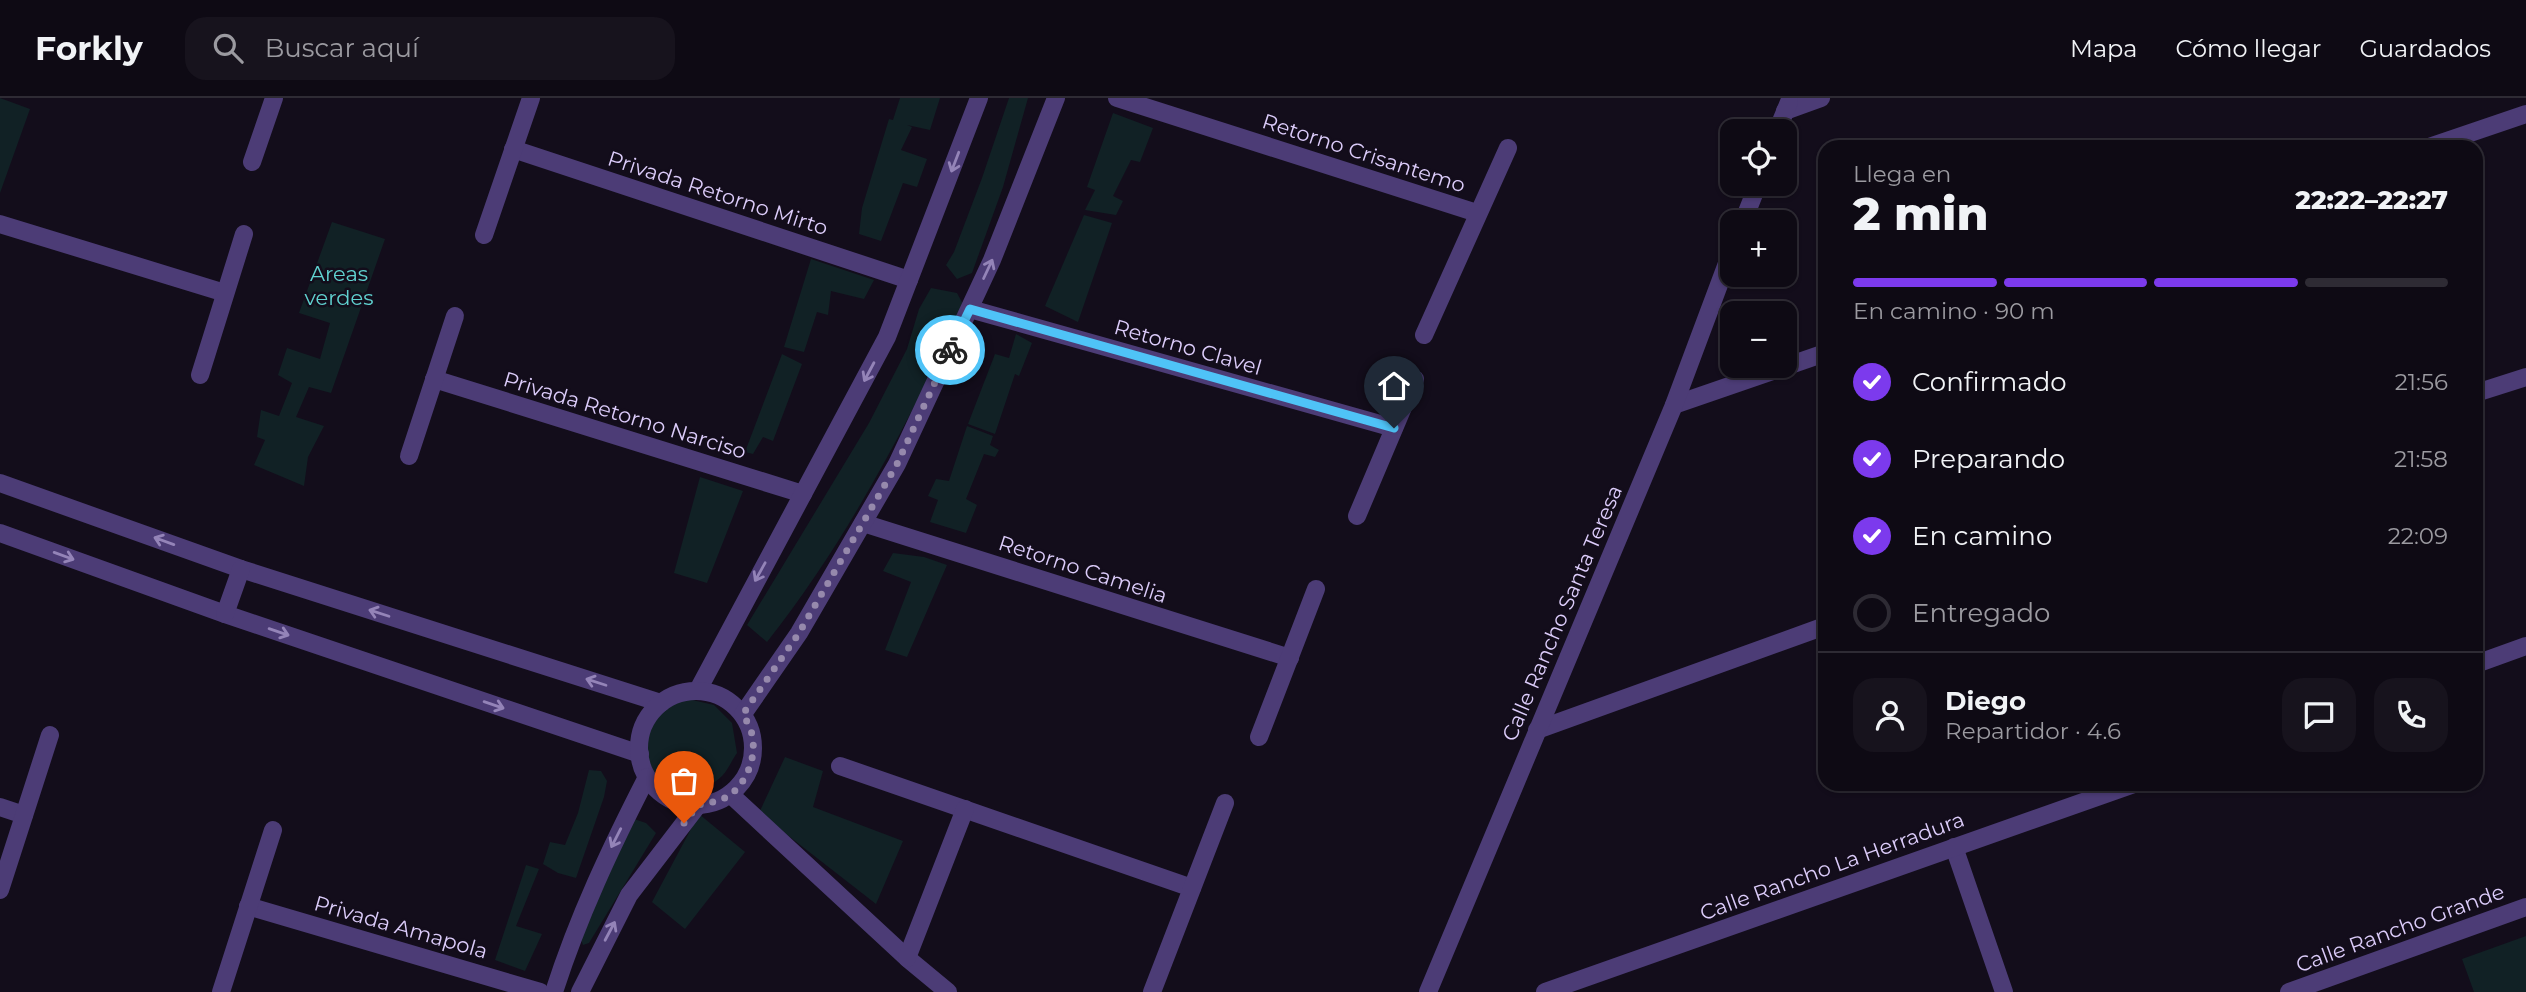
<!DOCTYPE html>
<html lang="es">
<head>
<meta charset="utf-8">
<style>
  body { margin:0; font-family:Montserrat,sans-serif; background:#17131d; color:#f1f3f6; height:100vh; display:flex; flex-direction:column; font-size:26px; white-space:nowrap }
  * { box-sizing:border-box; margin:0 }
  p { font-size:23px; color:#9b9aa0 }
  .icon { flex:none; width:38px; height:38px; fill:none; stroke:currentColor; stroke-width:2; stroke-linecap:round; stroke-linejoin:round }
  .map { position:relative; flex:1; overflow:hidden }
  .sheet { position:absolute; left:1818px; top:42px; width:665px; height:651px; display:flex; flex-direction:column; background:#0e0a14; border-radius:21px; box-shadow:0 2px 5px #0004,0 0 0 2px #2e2b34 }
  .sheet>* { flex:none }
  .buttons { position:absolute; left:1720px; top:21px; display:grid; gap:14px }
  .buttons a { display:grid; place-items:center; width:77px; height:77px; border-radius:14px; background:#0e0a14; box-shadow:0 2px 5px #0004,0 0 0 2px #2e2b34; font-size:35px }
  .pin { position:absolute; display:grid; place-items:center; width:60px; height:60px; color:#fff; margin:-72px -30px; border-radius:50% 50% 50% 0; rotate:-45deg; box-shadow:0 0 7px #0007 }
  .pin .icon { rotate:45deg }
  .courier { position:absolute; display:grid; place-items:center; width:70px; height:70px; margin:-35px; border:5px solid #4fc3f7; border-radius:50%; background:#fff; color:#222; box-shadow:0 2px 9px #0007 }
  .head em { font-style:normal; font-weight:800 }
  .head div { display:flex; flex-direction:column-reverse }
  .head { display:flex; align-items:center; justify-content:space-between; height:119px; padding:0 35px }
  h1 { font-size:46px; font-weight:800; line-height:52px }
  .bar { display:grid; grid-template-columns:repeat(4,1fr); gap:10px 7px; align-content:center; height:84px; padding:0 35px }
  .bar i { height:9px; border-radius:5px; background:#2e2b34 }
  .bar .selected { background:#7c3aed }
  .bar p { grid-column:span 4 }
  .line { display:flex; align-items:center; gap:18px; padding:0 35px; border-top:2px solid #2e2b34 }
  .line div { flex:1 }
  .round { display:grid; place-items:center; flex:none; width:74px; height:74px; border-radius:21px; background:#17131d }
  ol { padding:0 35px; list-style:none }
  li { display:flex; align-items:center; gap:21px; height:77px }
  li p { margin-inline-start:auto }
  li .icon { padding:7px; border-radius:50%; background:#7c3aed; color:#fff; stroke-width:4 }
  li:last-child { color:#9b9aa0 }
  li i { width:38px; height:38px; border:4px solid #2e2b34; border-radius:50% }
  header { display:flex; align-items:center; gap:42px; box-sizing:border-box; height:98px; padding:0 35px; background:#0e0a14; border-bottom:2px solid #2e2b34 }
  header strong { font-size:33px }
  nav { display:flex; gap:38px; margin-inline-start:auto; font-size:24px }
  .search { width:490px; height:63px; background:#17131d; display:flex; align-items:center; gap:18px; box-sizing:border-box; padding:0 24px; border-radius:21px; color:#9b9aa0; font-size:26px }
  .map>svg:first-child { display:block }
  .green { fill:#112125 }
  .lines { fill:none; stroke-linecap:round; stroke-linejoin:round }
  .minor { stroke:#4c3c76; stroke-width:18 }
  .oneway { stroke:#9484b8 }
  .done { stroke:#9689ac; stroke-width:7; stroke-dasharray:0 12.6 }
  .route { stroke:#4fc3f7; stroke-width:9 }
  .labels { text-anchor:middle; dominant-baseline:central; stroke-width:5; stroke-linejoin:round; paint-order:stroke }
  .street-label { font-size:21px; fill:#dcccfa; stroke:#130d1b }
  .park-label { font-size:21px; fill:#60d2d0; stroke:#130d1b }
</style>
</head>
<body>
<header>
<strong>Forkly</strong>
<div class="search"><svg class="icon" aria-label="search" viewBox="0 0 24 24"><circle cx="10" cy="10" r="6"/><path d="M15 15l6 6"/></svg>Buscar aquí</div>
<nav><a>Mapa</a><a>Cómo llegar</a><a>Guardados</a></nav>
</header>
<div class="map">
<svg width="2526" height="894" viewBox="0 0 2526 894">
  <rect width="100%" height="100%" fill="#130d1b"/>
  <g class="green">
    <polygon points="0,0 30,11 0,95"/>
    <polygon points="900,0 940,0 930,32 907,27 912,29 901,52 927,61 917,89 903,85 881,143 859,136 862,110 889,21 893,22"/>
    <polygon points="1009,0 1028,0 1003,89 972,175 957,181 946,167 954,154 982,80"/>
    <polygon points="1113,15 1153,30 1140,64 1131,62 1113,98 1123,103 1116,117 1085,112 1095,92 1087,89"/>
    <polygon points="1084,117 1112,125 1078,224 1045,208"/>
    <polygon points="332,124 385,141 331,295 309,289 296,319 324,328 308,359 304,388 254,367 265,342 257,339 261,312 279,318 292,285 278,277 287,250 320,261 330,225 299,215"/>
    <polygon points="811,161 874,182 864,201 831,193 828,217 817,214 804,254 784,249"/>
    <path d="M931 190 957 195 964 208C908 324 848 442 767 544L747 527 869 325 907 251 919 211Z"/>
    <polygon points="1016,236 1032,245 1019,278 1015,276 995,336 968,326 995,256 1009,260"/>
    <polygon points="782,256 802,266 773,343 763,339 753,356 745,354"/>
    <polygon points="967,328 993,338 990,347 999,352 995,359 984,356 966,401 977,407 966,435 930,424 938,402 928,398 936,381 949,383"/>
    <polygon points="700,379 743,393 707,485 674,475"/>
    <polygon points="893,455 924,459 947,467 907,559 885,552 911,484 883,473"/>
    <path d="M688 601 714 607 732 625 737 655C732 662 728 672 722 678 713 687 699 693 687 693 643 692 632 629 667 608 673 605 681 604 688 601Z"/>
    <polygon points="785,659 823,673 813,709 903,743 876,806 759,715"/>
    <polygon points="589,672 601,673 607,683 604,699 576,780 558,775 543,766 550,744 565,747 578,715"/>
    <polygon points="699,716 745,754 685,831 652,804"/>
    <polygon points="631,720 646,725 656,735 589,845 583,847 580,839"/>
    <polygon points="526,767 539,771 516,828 542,836 525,873 495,862"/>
    <polygon points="2526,838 2526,894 2474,894 2462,861"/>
  </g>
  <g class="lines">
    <g class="minor">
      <polyline points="1117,0 1477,115"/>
      <polyline points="1785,13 1821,0"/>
      <polyline points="1777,33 1789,4"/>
      <polyline points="2429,49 2526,16"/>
      <polyline points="513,51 909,182"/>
      <polyline points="252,64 274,0"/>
      <polyline points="1743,124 1758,86"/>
      <polyline points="0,126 225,195"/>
      <polyline points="484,137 531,0"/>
      <polyline points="970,211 1394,330"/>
      <polyline points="1424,237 1508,50"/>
      <polyline points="200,277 244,136"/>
      <polyline points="434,281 803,396"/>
      <polyline points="2476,295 2526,279"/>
      <polyline points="1674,307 1825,255"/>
      <polyline points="409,358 455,218"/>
      <polyline points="0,385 241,471 661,605"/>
      <polyline points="1357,418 1415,281"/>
      <polyline points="863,425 1290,560"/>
      <polyline points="0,435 225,516 640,656"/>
      <polyline points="225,516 241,471"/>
      <polyline points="2476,566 2526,548"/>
      <polyline points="698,592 887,239 979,0"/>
      <circle cx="696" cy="650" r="57"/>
      <polyline points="743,616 799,535 897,366 992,162 1056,0"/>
      <polyline points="1537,632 1825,528"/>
      <polyline points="1259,639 1316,491"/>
      <polyline points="840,668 1192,790"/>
      <polyline points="730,696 907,860 948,894"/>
      <polyline points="0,709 24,717"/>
      <polyline points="1954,749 2004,894"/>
      <polyline points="0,792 50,637"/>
      <polyline points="248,808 540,894"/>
      <polyline points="907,860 965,711"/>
      <polyline points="221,894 273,732"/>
      <path d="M554 894C578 819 611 749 647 679"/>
      <polyline points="580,894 629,797 698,707"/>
      <polyline points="1152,894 1225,705"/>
      <polyline points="1428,894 1674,307 1732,152"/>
      <polyline points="1545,894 2134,686"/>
      <polyline points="2289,894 2526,809"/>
    </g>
  </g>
  <defs><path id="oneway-shaft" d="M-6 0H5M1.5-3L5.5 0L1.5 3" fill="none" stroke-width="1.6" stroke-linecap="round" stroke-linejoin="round" transform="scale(1.75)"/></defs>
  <g class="oneway">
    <use href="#oneway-shaft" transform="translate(955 64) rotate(111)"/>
    <use href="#oneway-shaft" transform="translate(988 171) rotate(-65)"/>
    <use href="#oneway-shaft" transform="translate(869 274) rotate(118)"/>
    <use href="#oneway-shaft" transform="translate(164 443) rotate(-160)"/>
    <use href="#oneway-shaft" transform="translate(64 458) rotate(20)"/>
    <use href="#oneway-shaft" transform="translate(760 474) rotate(119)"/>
    <use href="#oneway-shaft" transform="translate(379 515) rotate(-162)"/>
    <use href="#oneway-shaft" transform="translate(279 534) rotate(19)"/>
    <use href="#oneway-shaft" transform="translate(596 584) rotate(-162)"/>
    <use href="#oneway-shaft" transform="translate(494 607) rotate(19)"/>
    <use href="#oneway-shaft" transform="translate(616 740) rotate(117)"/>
    <use href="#oneway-shaft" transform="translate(610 833) rotate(-62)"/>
  </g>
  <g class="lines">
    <path class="done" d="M684 725 698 707C709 705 721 703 730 697 747 684 757 658 752 637 751 630 746 622 743 616L799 535 897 366 950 252"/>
    <polyline class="route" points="950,252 970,211 1394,330"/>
  </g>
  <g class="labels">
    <g class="street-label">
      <text transform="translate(1364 55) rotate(18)">Retorno Crisantemo</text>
      <text transform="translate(718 95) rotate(18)">Privada Retorno Mirto</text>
      <text transform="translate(1188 249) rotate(16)">Retorno Clavel</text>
      <text transform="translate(625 317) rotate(17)">Privada Retorno Narciso</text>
      <text transform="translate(1083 471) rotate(18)">Retorno Camelia</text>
      <text transform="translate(1562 515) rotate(-67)">Calle Rancho Santa Teresa</text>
      <text transform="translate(1832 768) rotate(-20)">Calle Rancho La Herradura</text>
      <text transform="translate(401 829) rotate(16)">Privada Amapola</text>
      <text transform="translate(2400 830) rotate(-20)">Calle Rancho Grande</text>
    </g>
    <g class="park-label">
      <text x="339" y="175">Areas<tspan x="339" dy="24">verdes</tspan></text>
    </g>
  </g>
</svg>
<div class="buttons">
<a><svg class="icon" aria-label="locate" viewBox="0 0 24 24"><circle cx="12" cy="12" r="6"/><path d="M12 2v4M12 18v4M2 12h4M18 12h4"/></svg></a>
<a>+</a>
<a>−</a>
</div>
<div class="pin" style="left:684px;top:725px;background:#ea580c"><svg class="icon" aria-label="bag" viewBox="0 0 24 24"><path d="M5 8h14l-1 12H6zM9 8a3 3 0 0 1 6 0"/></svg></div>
<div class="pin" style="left:1394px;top:330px;background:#1f2937"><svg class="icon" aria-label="home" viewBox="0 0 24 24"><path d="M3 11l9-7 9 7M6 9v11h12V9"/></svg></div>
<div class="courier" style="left:950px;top:252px"><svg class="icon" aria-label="bike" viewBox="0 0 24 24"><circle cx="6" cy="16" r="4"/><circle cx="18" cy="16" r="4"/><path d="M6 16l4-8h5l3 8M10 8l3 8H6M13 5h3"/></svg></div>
<section class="sheet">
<div class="head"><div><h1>2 min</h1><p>Llega en</p></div><em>22:22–22:27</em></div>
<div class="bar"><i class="selected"></i><i class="selected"></i><i class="selected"></i><i></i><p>En camino · 90 m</p></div>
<ol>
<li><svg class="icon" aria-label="check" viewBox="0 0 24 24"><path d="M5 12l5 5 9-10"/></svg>Confirmado<p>21:56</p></li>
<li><svg class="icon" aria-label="check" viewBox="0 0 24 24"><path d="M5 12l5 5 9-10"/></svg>Preparando<p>21:58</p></li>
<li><svg class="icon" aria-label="check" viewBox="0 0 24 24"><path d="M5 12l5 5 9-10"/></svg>En camino<p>22:09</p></li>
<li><i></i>Entregado</li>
</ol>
<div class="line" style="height:126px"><a class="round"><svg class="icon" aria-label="person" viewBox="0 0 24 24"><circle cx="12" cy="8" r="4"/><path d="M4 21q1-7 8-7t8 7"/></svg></a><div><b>Diego</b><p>Repartidor · 4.6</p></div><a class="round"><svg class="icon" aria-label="chat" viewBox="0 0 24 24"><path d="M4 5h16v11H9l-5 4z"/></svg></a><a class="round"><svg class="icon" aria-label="phone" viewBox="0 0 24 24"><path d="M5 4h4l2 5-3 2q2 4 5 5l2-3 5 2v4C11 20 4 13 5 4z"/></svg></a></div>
</section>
</div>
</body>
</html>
